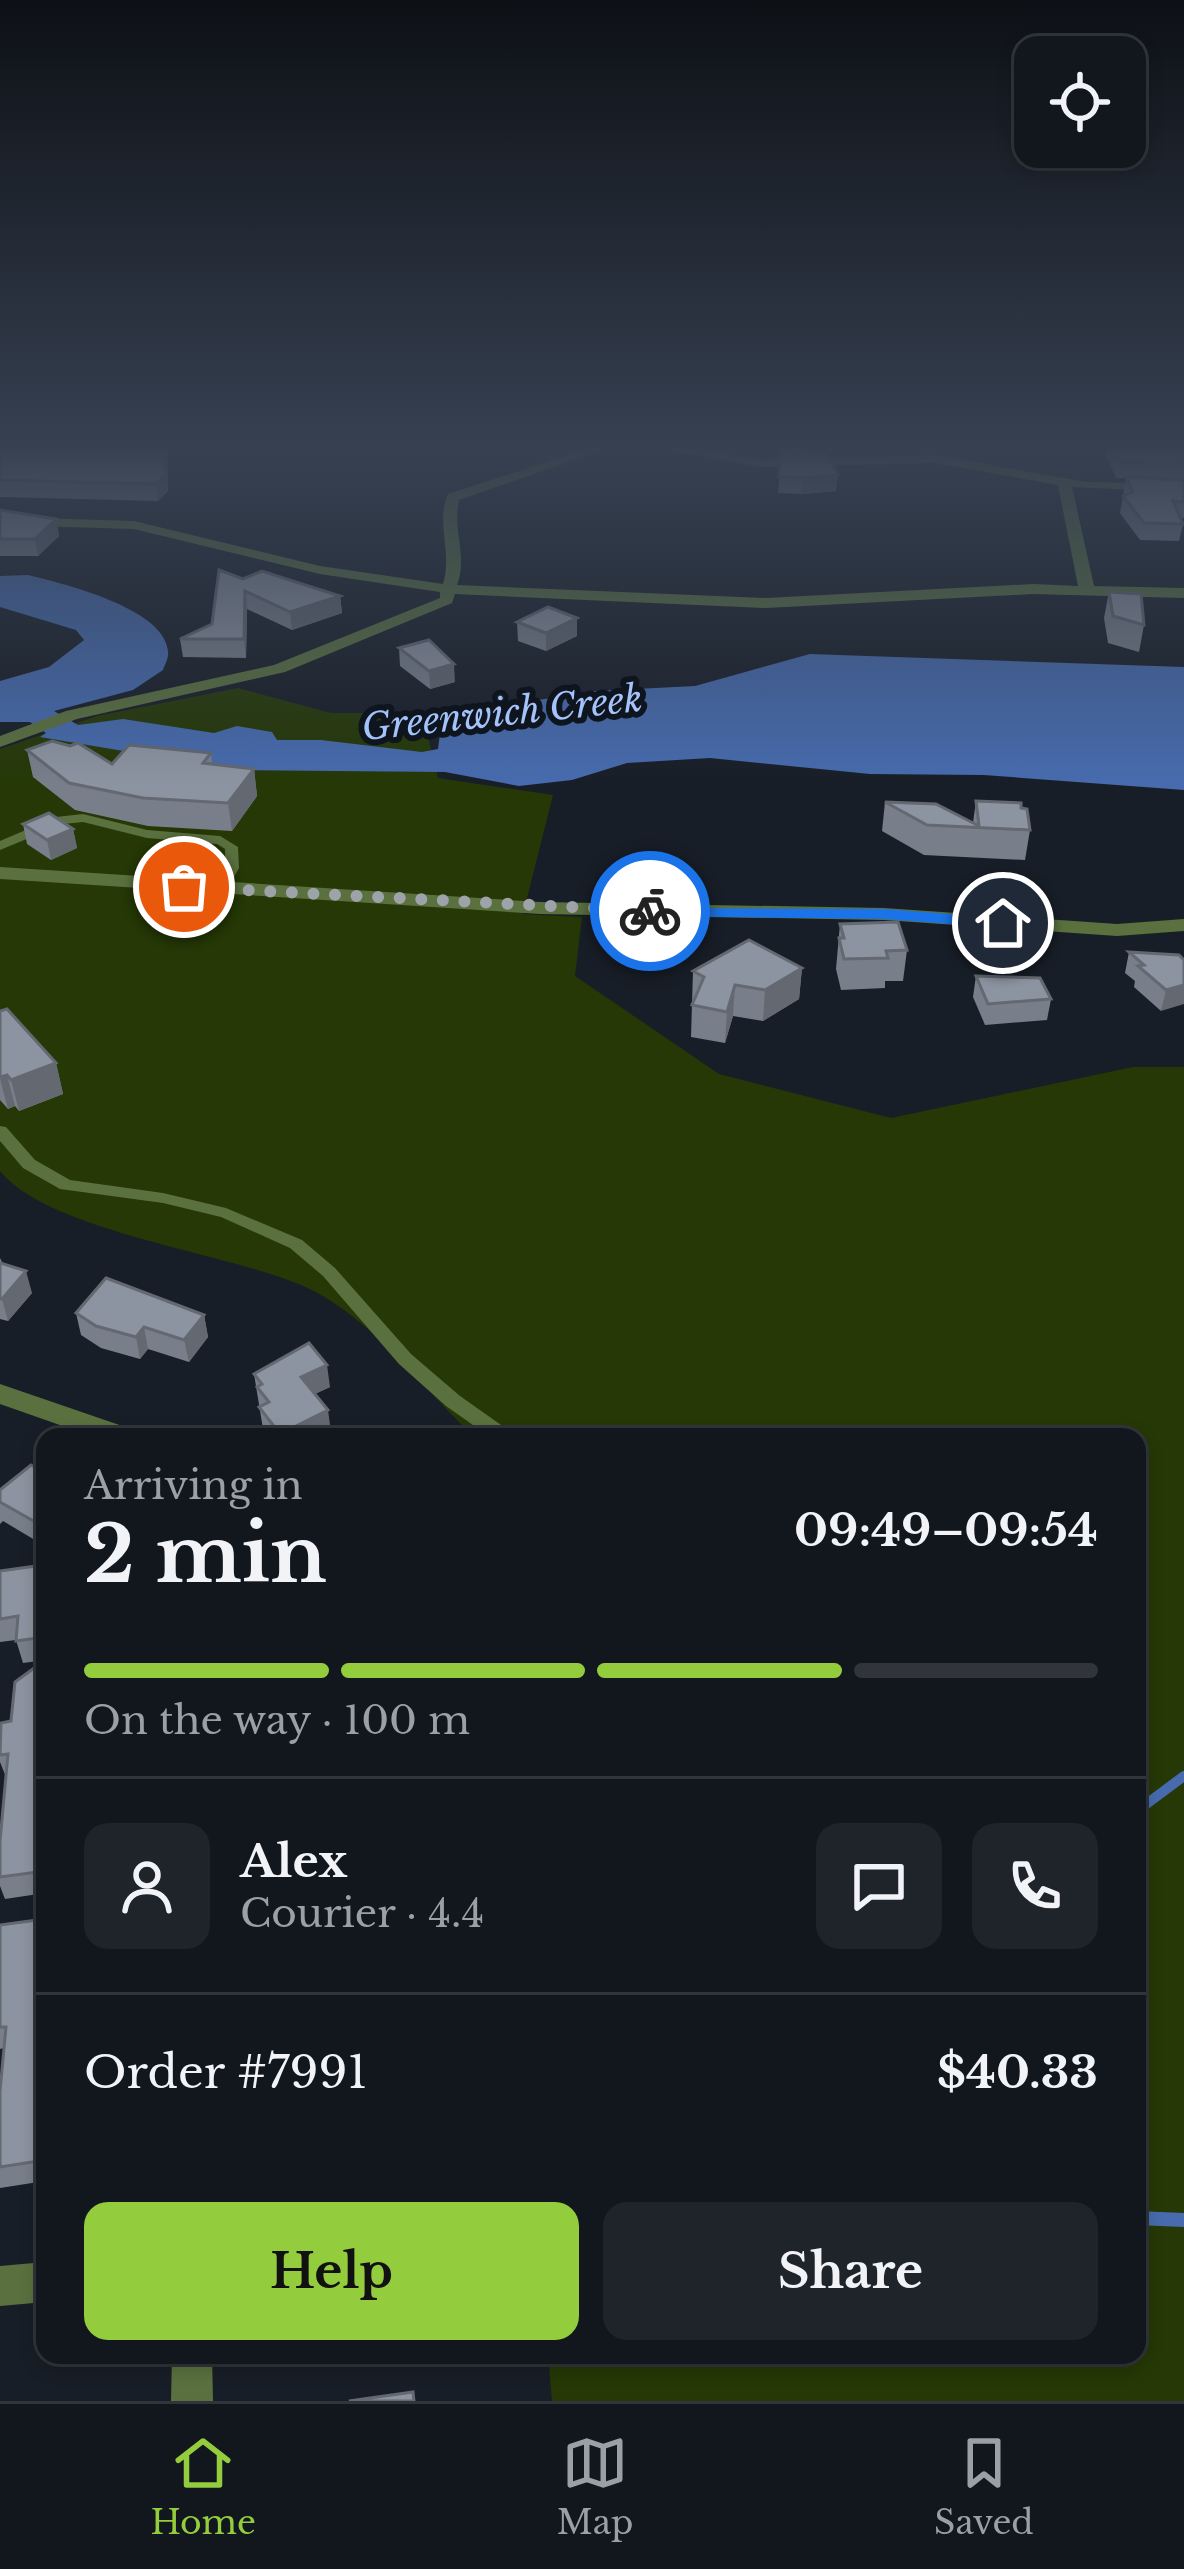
<!DOCTYPE html>
<html lang="en">
<head>
<meta charset="utf-8">
<style>
  body { margin:0; font-family:"Libre Baskerville",serif; background:#1f232a; color:#f1f3f6; height:100vh; display:flex; flex-direction:column; font-size:45px; white-space:nowrap }
  * { box-sizing:border-box; margin:0 }
  p { font-size:39px; color:#9c9fa4 }
  .icon { flex:none; width:66px; height:66px; fill:none; stroke:currentColor; stroke-width:2; stroke-linecap:round; stroke-linejoin:round }
  .map { position:relative; flex:1; overflow:hidden }
  .drawer { position:absolute; left:36px; top:1428px; width:1110px; height:936px; display:flex; flex-direction:column; background:#12161d; border-radius:24px; box-shadow:0 6px 18px #0003,0 0 0 3px #31353b }
  .drawer>* { flex:none }
  .fabs { position:absolute; left:1014px; top:36px; display:grid; gap:24px }
  .fabs a { display:grid; place-items:center; width:132px; height:132px; border-radius:24px; background:#12161d; box-shadow:0 6px 18px #0003,0 0 0 3px #31353b; font-size:60px }
  .pin { position:absolute; display:grid; place-items:center; width:102px; height:102px; color:#fff; margin:-51px; border:6px solid #fff; border-radius:50%; box-shadow:0 3px 12px #0007 }
  .courier { position:absolute; display:grid; place-items:center; width:120px; height:120px; margin:-60px; border:9px solid #1a73e8; border-radius:50%; background:#fff; color:#222; box-shadow:0 3px 15px #0007 }
  .overview em { font-style:normal; font-weight:700 }
  .overview div { display:flex; flex-direction:column-reverse }
  .overview { display:flex; align-items:center; justify-content:space-between; height:204px; padding:0 48px }
  h1 { font-size:78px; font-weight:700; line-height:90px }
  .bar { display:grid; grid-template-columns:repeat(4,1fr); gap:18px 12px; align-content:center; height:144px; padding:0 48px }
  .bar i { height:15px; border-radius:9px; background:#31353b }
  .bar .on { background:#93cd3d }
  .bar p { grid-column:span 4 }
  .line { display:flex; align-items:center; gap:30px; padding:0 48px; border-top:3px solid #31353b }
  .line div { flex:1 }
  .round { display:grid; place-items:center; flex:none; width:126px; height:126px; border-radius:24px; background:#1f232a }
  .cta { display:flex; gap:24px; margin-top:auto; padding:24px 48px }
  .cta a { flex:1; height:138px; border-radius:24px; background:#93cd3d; color:#111; font-size:48px; font-weight:700; line-height:138px; text-align:center }
  .cta a+a { background:#1f232a; color:#f1f3f6 }
  .tab-bar { display:flex; justify-content:space-around; align-items:center; height:168px; border-top:3px solid #31353b; background:#12161d; font-size:33px; color:#9c9fa4 }
  .tab-bar a { display:grid; justify-items:center; gap:6px }
  .tab-bar .on { color:#93cd3d }
  .map>svg:first-child { display:block }
  .green { fill:#253806 }
  .water { fill:#476bae }
  .lines { fill:none; stroke-linecap:round; stroke-linejoin:round }
  .stream-far1 { stroke:#476bae; stroke-width:10 }
  .stream { stroke:#476bae; stroke-width:14 }
  .service { fill:#5a713f; fill-rule:evenodd }
  .minor { fill:#5a713f; fill-rule:evenodd }
  .wall { fill:#797f8a }
  .shaded-wall { fill:#636871 }
  .building { fill:#8d94a1; stroke:#636871; stroke-width:3 }
  .route { fill:#1a73e8 }
  .done { stroke:#9ea3aa; stroke-width:12; stroke-dasharray:0 21.6 }
  .labels { text-anchor:middle; dominant-baseline:central; stroke-width:12; stroke-linejoin:round; paint-order:stroke }
  .far-water-label { font-size:36px; font-style:italic; fill:#a3c3fa; stroke:#0f151e }
</style>
</head>
<body>
<div class="map">
<svg width="1184" height="2401" viewBox="0 0 1184 2401">
  <rect width="100%" height="100%" fill="#181e27"/>
  <path class="green" d="M238 688 331 713H422L438 778 553 795 523 914 582 917 575 976 719 1074 891 1118 1133 1067H1184V2401H552L548 2355H1137V1437H468V1431C418 1382 367 1313 301 1285 227 1253 48 1231 0 1171V749L97 716Z"/>
  <path class="water" d="M28 575C61 583 165 608 168 651 169 658 165 664 163 670L133 690 54 711 78 725 123 719 214 733 237 726 272 732 277 740H321L422 752 438 749 442 718 467 705 500 706 596 691 695 686 810 654 1184 667V790L984 775 870 774 710 758 627 763 572 780 519 786 445 772 237 770 40 737 46 733 30 722H0V681L49 667 84 640 76 630 0 607V576Z"/>
  <g class="lines">
    <polyline class="stream-far1" points="1137,1811 1184,1776"/>
    <polyline class="stream" points="1137,2218 1184,2220"/>
    <g class="service">
      <polygon points="83,814 147,830 220,836 238,847 239,868 225,893 215,893 213,890 225,868 225,849 217,844 147,838 83,822 63,824 0,850 0,841 56,817"/>
      <polygon points="0,1126 6,1127 35,1160 70,1180 163,1193 226,1208 302,1240 335,1268 411,1354 460,1396 511,1432 513,1437 490,1437 446,1406 399,1364 323,1276 290,1248 221,1217 163,1203 60,1189 23,1168 0,1141"/>
    </g>
    <g class="minor">
      <path d="M586 449H606L459 500C452 529 468 556 457 585L766 598 1033 584 1078 586 1058 485 935 463 760 467 663 449H696L760 459 935 455 1087 482 1184 484V492L1072 487 1094 586 1184 588V598L1033 594 766 608 455 594 452 603 285 672 77 719 0 747V736L66 711 274 665 440 598V592L320 574 134 529 0 525V517L134 521 320 566 443 584C453 553 435 524 448 494Z"/>
      <polygon points="0,867 540,902 884,908 1117,924 1184,919 1184,931 1117,936 884,920 540,914 0,879"/>
      <polygon points="0,1384 134,1430 138,1437 94,1437 0,1404"/>
      <polygon points="45,2262 45,2302 0,2306 0,2266"/>
      <polygon points="172,2355 212,2355 213,2401 171,2401"/>
    </g>
  </g>
  <g class="wall">
    <polygon points="0,449 168,449 168,491 158,501 0,497"/>
    <polygon points="776,449 815,449 815,453 778,454"/>
    <polygon points="1107,449 1184,449 1184,518 1180,518 1183,524 1179,541 1140,540 1120,513 1126,478 1116,478 1106,455"/>
    <polygon points="781,455 836,491 802,494 778,493"/>
    <polygon points="0,510 56,519 59,536 38,556 0,556"/>
    <polygon points="243,579 340,596 342,613 292,630 247,609 246,658 183,657 180,639 212,624"/>
    <polygon points="1109,592 1144,625 1139,652 1108,643 1104,618"/>
    <polygon points="577,618 577,636 546,651 518,641 517,622"/>
    <polygon points="399,648 455,682 430,689 400,666"/>
    <polygon points="27,750 112,764 211,753 212,764 254,769 257,796 232,831 148,826 75,810 33,777"/>
    <polygon points="976,801 1021,808 1030,830 1025,860 924,855 882,831 885,802 973,823"/>
    <polygon points="23,824 73,829 77,848 51,860 27,844"/>
    <polygon points="840,924 907,950 903,981 885,981 885,988 841,990 836,969"/>
    <polygon points="1129,952 1184,960 1161,1011 1134,987 1135,981 1125,973"/>
    <polygon points="802,968 799,999 763,1021 733,1016 725,1043 691,1037 693,971"/>
    <polygon points="976,976 1051,999 1047,1020 985,1025 973,997"/>
    <polygon points="0,1011 56,1063 63,1094 19,1111 15,1106 8,1109 0,1100"/>
    <polygon points="0,1258 3,1264 32,1293 8,1321 0,1319"/>
    <polygon points="76,1313 204,1315 208,1337 189,1362 148,1349 140,1359 101,1348 81,1335"/>
    <polygon points="254,1374 330,1387 315,1394 331,1432 321,1437 268,1437 263,1429"/>
    <polygon points="45,1473 45,1546 3,1521 0,1524 0,1490"/>
    <polygon points="36,1566 43,1588 43,1603 45,1603 45,1660 23,1663 16,1640 0,1642 0,1571"/>
    <polygon points="45,1660 45,1893 5,1899 0,1886 0,1841 6,1777 0,1762 0,1731 11,1721"/>
    <polygon points="45,1919 45,2181 0,2188 0,2091 4,2048 0,2049 0,1925"/>
  </g>
  <g class="shaded-wall">
    <polygon points="165,449 168,449 168,491 158,501 156,484"/>
    <polygon points="838,475 836,491 802,494 803,478"/>
    <polygon points="56,519 59,536 38,556 35,539"/>
    <polygon points="245,591 247,609 246,658 244,639"/>
    <polygon points="340,596 342,613 292,630 290,612"/>
    <polygon points="577,618 577,636 546,651 546,633"/>
    <polygon points="454,664 455,682 430,689 429,671"/>
    <polygon points="254,769 257,796 232,831 228,803"/>
    <polygon points="73,829 77,848 51,860 47,840"/>
    <polygon points="802,968 799,999 763,1021 765,990"/>
    <polygon points="735,985 733,1016 725,1043 727,1012"/>
    <polygon points="1184,985 1184,1004 1161,1011 1166,990"/>
    <polygon points="56,1063 63,1094 19,1111 11,1080"/>
    <polygon points="7,1075 15,1106 8,1109 0,1079"/>
    <polygon points="26,1271 32,1293 8,1321 2,1299"/>
    <polygon points="204,1315 208,1337 189,1362 184,1340"/>
    <polygon points="144,1327 148,1349 140,1359 136,1337"/>
    <polygon points="327,1365 330,1387 304,1399 301,1377"/>
    <polygon points="328,1410 331,1432 321,1437 280,1437 280,1434"/>
    <polygon points="40,1513 45,1530 45,1544 39,1524"/>
    <polygon points="36,1566 43,1588 44,1626 37,1604"/>
  </g>
  <g class="building">
    <polygon points="0,449 165,449 166,474 156,484 0,480"/>
    <polygon points="1113,449 1184,449 1184,463 1119,462"/>
    <polygon points="826,454 838,475 803,478 779,477 781,455"/>
    <polygon points="1126,477 1184,480 1184,502 1173,501 1183,524 1144,523 1123,496 1133,492"/>
    <polygon points="0,510 56,519 35,539 0,539"/>
    <polygon points="219,570 243,579 262,571 340,596 290,612 245,591 244,639 180,639 212,624"/>
    <polygon points="1109,592 1141,594 1144,625 1113,616"/>
    <polygon points="548,607 577,618 546,633 517,622"/>
    <polygon points="429,640 454,664 429,671 399,648"/>
    <polygon points="52,741 70,746 78,743 112,764 129,745 211,753 203,763 254,769 228,803 143,798 69,783 27,750"/>
    <polygon points="976,801 1021,803 1021,808 1027,809 1030,830 927,825 885,802 936,804 979,826"/>
    <polygon points="49,813 73,829 47,840 23,824"/>
    <polygon points="898,922 907,950 886,951 888,958 844,959 839,938 844,938 840,924"/>
    <polygon points="749,940 802,968 765,990 735,985 727,1012 692,1005 704,977 693,971"/>
    <polygon points="1129,952 1179,955 1184,960 1184,985 1166,990 1138,966 1144,965"/>
    <polygon points="976,976 1040,978 1051,999 988,1004"/>
    <polygon points="7,1009 56,1063 11,1080 7,1075 0,1077 0,1011"/>
    <polygon points="0,1263 26,1271 2,1299 0,1299"/>
    <polygon points="106,1278 204,1315 184,1340 144,1327 136,1337 96,1326 76,1313"/>
    <polygon points="309,1343 327,1365 301,1377 328,1410 280,1434 259,1407 269,1402 257,1387 262,1384 254,1374"/>
    <polygon points="31,1465 45,1473 45,1516 40,1513 39,1524 0,1502 0,1490"/>
    <polygon points="36,1566 37,1604 45,1603 45,1637 16,1641 18,1616 0,1619 0,1571"/>
    <polygon points="45,1660 45,1871 0,1877 0,1841 8,1754 0,1755 1,1723 11,1721 15,1682"/>
    <polygon points="45,1919 45,2160 0,2167 0,2091 6,2027 0,2027 0,1925"/>
    <polygon points="413,2392 414,2401 349,2401"/>
  </g>
  <linearGradient id="sky" x2="0" y2="1"><stop stop-color="#0d1015"/><stop offset="0.57" stop-color="#374152"/><stop offset="1" stop-color="#374152" stop-opacity="0"/></linearGradient>
  <rect width="1184" height="785" fill="url(#sky)"/>
  <polygon class="route" points="644,908 884,909 1003,918 1011,923 1003,928 884,919 650,916 642,911"/>
  <g class="lines">
    <polyline class="done" points="184,887 650,911"/>
  </g>
  <g class="labels">
    <g class="far-water-label">
      <text transform="translate(502 713) rotate(-6)">Greenwich Creek</text>
    </g>
  </g>
</svg>
<div class="fabs">
<a><svg class="icon" aria-label="locate" viewBox="0 0 24 24"><circle cx="12" cy="12" r="6"/><path d="M12 2v4M12 18v4M2 12h4M18 12h4"/></svg></a>
</div>
<div class="pin" style="left:184px;top:887px;background:#ea580c"><svg class="icon" aria-label="bag" viewBox="0 0 24 24"><path d="M5 8h14l-1 12H6zM9 8a3 3 0 0 1 6 0"/></svg></div>
<div class="pin" style="left:1003px;top:923px;background:#1f2937"><svg class="icon" aria-label="home" viewBox="0 0 24 24"><path d="M3 11l9-7 9 7M6 9v11h12V9"/></svg></div>
<div class="courier" style="left:650px;top:911px"><svg class="icon" aria-label="bike" viewBox="0 0 24 24"><circle cx="6" cy="16" r="4"/><circle cx="18" cy="16" r="4"/><path d="M6 16l4-8h5l3 8M10 8l3 8H6M13 5h3"/></svg></div>
<section class="drawer">
<div class="overview"><div><h1>2 min</h1><p>Arriving in</p></div><em>09:49–09:54</em></div>
<div class="bar"><i class="on"></i><i class="on"></i><i class="on"></i><i></i><p>On the way · 100 m</p></div>
<div class="line" style="height:216px"><a class="round"><svg class="icon" aria-label="person" viewBox="0 0 24 24"><circle cx="12" cy="8" r="4"/><path d="M4 21q1-7 8-7t8 7"/></svg></a><div><b>Alex</b><p>Courier · 4.4</p></div><a class="round"><svg class="icon" aria-label="chat" viewBox="0 0 24 24"><path d="M4 5h16v11H9l-5 4z"/></svg></a><a class="round"><svg class="icon" aria-label="phone" viewBox="0 0 24 24"><path d="M5 4h4l2 5-3 2q2 4 5 5l2-3 5 2v4C11 20 4 13 5 4z"/></svg></a></div>
<div class="line" style="height:156px"><div>Order #7991</div><b>$40.33</b></div>
<div class="cta"><a>Help</a><a>Share</a></div>
</section>
</div>
<nav class="tab-bar">
<a class="on"><svg class="icon" aria-label="home" viewBox="0 0 24 24"><path d="M3 11l9-7 9 7M6 9v11h12V9"/></svg>Home</a>
<a><svg class="icon" aria-label="map" viewBox="0 0 24 24"><path d="M3 6l6-2 6 2 6-2v14l-6 2-6-2-6 2zM9 4v14M15 6v14"/></svg>Map</a>
<a><svg class="icon" aria-label="saved" viewBox="0 0 24 24"><path d="M7 4h10v16l-5-4-5 4z"/></svg>Saved</a>
</nav>
</body>
</html>
